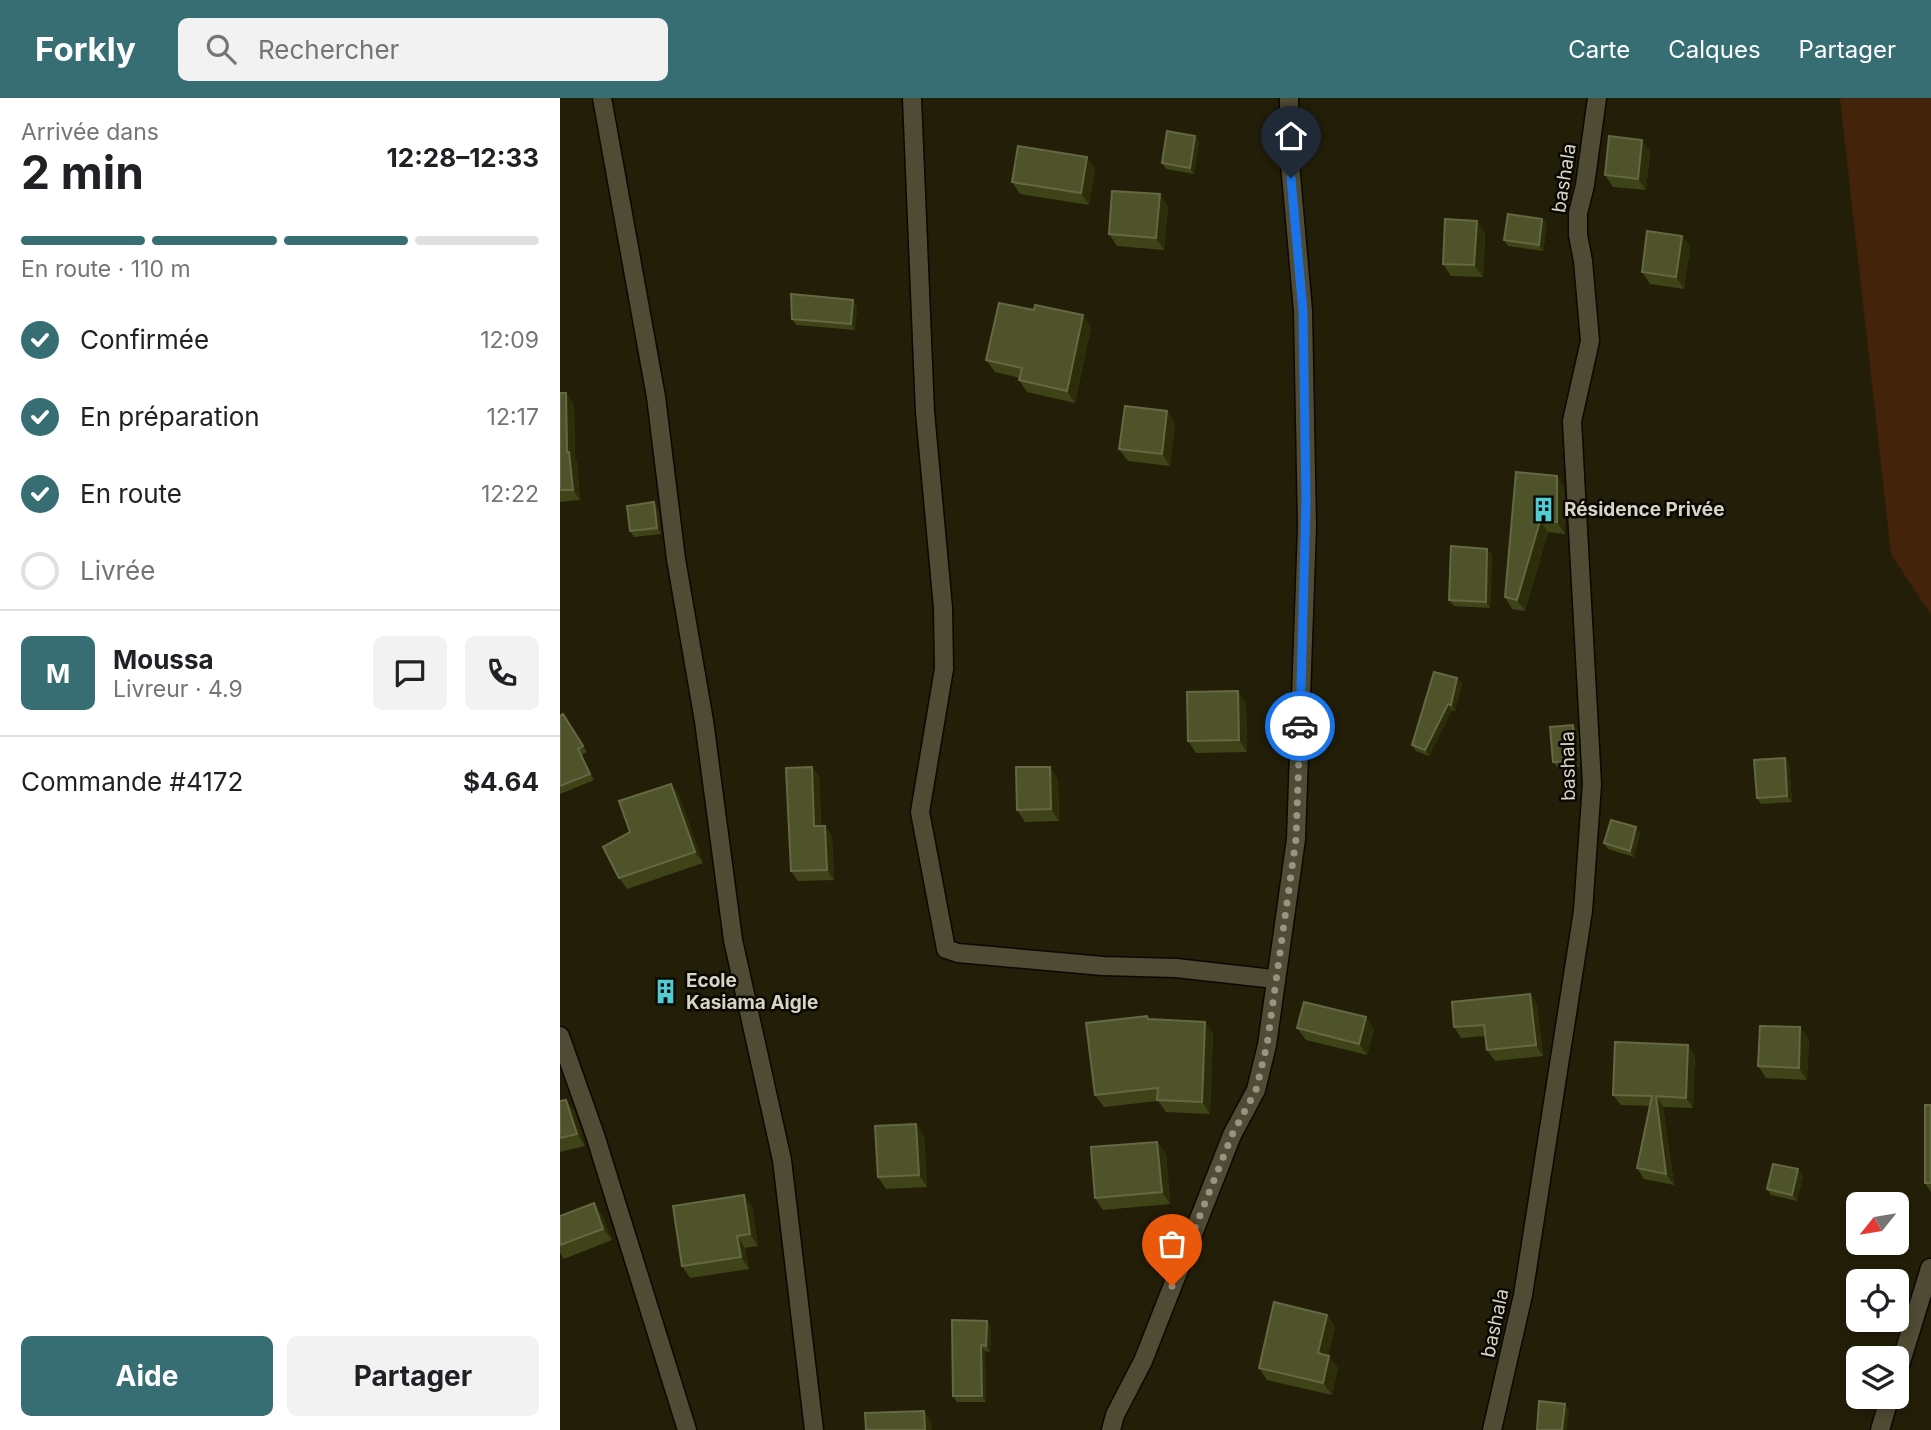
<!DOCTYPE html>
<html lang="fr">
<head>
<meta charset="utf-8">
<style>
  body { margin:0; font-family:Inter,sans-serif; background:#f2f2f2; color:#202124; height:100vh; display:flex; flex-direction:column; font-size:26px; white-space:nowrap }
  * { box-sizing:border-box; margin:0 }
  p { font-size:23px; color:#757577 }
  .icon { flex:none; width:38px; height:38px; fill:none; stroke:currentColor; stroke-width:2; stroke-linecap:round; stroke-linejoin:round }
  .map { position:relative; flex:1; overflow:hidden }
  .panel { display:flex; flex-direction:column; background:#fff; width:560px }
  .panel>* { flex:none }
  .needle { width:46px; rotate:240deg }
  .buttons { position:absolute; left:1286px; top:1094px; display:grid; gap:14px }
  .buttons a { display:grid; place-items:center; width:63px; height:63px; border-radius:10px; background:#fff; box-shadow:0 4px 10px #0003; font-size:35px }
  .pin { position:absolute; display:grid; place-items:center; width:60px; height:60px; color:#fff; margin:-72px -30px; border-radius:50% 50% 50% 0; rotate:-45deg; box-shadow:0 0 7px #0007 }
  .pin .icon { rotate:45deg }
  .courier { position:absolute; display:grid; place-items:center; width:70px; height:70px; margin:-35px; border:5px solid #1a73e8; border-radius:50%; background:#fff; color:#222; box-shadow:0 2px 9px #0007 }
  .headline em { font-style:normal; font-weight:700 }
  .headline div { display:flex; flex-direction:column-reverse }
  .headline { display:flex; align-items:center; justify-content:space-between; height:119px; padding:0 21px }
  h1 { font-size:46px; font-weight:700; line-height:52px }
  .bar { display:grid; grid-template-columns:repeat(4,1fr); gap:10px 7px; align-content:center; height:84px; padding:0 21px }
  .bar i { height:9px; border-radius:5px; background:#e0e0e0 }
  .bar .on { background:#366e74 }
  .bar p { grid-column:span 4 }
  .line { display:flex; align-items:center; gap:18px; padding:0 21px; border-top:2px solid #e0e0e0 }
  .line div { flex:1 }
  .round { display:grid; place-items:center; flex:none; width:74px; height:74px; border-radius:10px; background:#f2f2f2 }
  ol { padding:0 21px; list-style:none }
  li { display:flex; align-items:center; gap:21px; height:77px }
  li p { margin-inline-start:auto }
  li .icon { padding:7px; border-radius:50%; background:#366e74; color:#fff; stroke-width:4 }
  li:last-child { color:#757577 }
  li i { width:38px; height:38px; border:4px solid #e0e0e0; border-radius:50% }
  .action { display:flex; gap:14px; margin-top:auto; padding:14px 21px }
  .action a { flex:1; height:80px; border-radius:10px; background:#366e74; color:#fff; font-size:28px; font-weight:700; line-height:80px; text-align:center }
  .action a+a { background:#f2f2f2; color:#202124 }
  header { display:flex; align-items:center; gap:42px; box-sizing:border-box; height:98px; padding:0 35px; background:#366e74; color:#fff }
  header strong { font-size:33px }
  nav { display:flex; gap:38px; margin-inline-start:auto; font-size:24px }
  .search { width:490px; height:63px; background:#f2f2f2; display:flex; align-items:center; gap:18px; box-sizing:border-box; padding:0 24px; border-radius:10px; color:#757577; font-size:26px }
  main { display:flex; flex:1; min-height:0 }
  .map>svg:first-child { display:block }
  .green { fill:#432309 }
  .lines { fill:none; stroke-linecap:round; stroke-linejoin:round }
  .minor-casing { stroke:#0c0700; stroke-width:21 }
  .minor { stroke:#504b34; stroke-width:18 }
  .wall { fill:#3e4417 }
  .shaded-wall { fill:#2c2e09 }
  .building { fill:#4e532a; stroke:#646843; stroke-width:2 }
  .done { stroke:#989484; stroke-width:7; stroke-dasharray:0 12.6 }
  .route { stroke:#1a73e8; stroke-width:9 }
  .labels { text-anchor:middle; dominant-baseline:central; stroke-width:5; stroke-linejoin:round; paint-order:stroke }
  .street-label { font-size:19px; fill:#d7d4c7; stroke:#0a0802 }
  .poi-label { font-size:19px; font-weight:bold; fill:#d7d4c7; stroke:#0a0802; text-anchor:start }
</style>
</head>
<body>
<header>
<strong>Forkly</strong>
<div class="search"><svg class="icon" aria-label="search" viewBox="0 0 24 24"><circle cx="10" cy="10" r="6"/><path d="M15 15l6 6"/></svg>Rechercher</div>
<nav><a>Carte</a><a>Calques</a><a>Partager</a></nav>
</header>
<main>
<section class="panel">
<div class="headline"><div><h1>2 min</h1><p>Arrivée dans</p></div><em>12:28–12:33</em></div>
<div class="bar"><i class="on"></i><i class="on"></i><i class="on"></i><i></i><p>En route · 110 m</p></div>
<ol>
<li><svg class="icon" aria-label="check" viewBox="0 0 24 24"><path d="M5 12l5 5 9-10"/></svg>Confirmée<p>12:09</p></li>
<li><svg class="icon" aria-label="check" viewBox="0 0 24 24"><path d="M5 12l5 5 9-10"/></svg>En préparation<p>12:17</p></li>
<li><svg class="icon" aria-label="check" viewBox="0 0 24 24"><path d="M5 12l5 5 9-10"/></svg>En route<p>12:22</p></li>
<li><i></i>Livrée</li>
</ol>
<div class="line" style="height:126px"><b class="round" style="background:#366e74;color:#fff">M</b><div><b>Moussa</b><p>Livreur · 4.9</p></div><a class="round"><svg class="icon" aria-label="chat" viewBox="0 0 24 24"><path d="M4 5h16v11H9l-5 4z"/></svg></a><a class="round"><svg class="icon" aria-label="phone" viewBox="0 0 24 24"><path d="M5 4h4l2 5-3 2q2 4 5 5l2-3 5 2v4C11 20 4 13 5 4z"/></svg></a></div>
<div class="line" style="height:91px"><div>Commande #4172</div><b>$4.64</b></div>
<div class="action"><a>Aide</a><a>Partager</a></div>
</section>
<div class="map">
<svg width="1371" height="1332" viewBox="0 0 1371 1332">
  <rect width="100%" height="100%" fill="#221e08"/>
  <polygon class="green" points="1280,0 1371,0 1371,517 1331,456"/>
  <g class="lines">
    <defs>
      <g id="minor">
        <polyline points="42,0 96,299 116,461 144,623 173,842 222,1062 254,1332"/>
        <polyline points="352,0 365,314 383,510 384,571 360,714 386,851 398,855 543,868 616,870 714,881"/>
        <polyline points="0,938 35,1037 127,1332"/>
        <polyline points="1337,1277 1370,1170"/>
        <polyline points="551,1332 555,1317 583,1263 672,1037 696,992 707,947 736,741 747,429 743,213 729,54 729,0"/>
        <polyline points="932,1332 963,1197 1023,813 1032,686 1012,323 1030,243 1023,163 1018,137 1018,115 1025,87 1037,0"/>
        <polyline points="1320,1332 1330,1298"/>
      </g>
    </defs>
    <use href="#minor" class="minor-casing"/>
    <use href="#minor" class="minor"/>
  </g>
  <g class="wall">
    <polygon points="635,38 639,44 634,76 606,71 602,65"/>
    <polygon points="1090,53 1086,92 1053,89 1045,77"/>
    <polygon points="535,71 529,107 460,96 452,84"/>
    <polygon points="608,108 604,152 557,148 549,136"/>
    <polygon points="982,121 987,127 983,153 948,148 944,142"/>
    <polygon points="925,135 923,179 891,178 883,166"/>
    <polygon points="1122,138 1130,149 1124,191 1090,186 1082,174"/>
    <polygon points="297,208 295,232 236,227 232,221"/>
    <polygon points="531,229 515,305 467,294 459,282 460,280 435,274 426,262"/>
    <polygon points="0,295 14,306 15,361 17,364 20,402 0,404"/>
    <polygon points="615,325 610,368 568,363 559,351"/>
    <polygon points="956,374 1004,389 1005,436 988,434 965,513 952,511 945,499"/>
    <polygon points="98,410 101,436 74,439 70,433"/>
    <polygon points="927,451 932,457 930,510 894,508 889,502"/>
    <polygon points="897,580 902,586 895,613 892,612 869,658 856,653 852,647"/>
    <polygon points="686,605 687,654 636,655 628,643"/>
    <polygon points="3,616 27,654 22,657 34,682 0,696 0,618"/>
    <polygon points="1013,627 1018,633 1020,669 998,670 993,664"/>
    <polygon points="1225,660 1229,666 1232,704 1201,706 1197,700"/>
    <polygon points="252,669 259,679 261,728 265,728 272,738 274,782 238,783 231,773"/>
    <polygon points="498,681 499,723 465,724 457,712"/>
    <polygon points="119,697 143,765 67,791 59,780 70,734"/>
    <polygon points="1080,735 1074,759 1048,751 1044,745"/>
    <polygon points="970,896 977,907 983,958 935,963 927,952 926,938 901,940 894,929"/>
    <polygon points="806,919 814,931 807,957 746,942 737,930"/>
    <polygon points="590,921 645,924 653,936 650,1016 606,1014 598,1003 544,1009 535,997"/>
    <polygon points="1249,941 1247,982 1206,980 1198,968"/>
    <polygon points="1135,957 1133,1010 1103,1009 1114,1087 1084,1081 1077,1070 1090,1008 1061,1007 1053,997"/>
    <polygon points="0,1003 15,1014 25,1048 0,1054"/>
    <polygon points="1371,1007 1371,1094 1365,1085"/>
    <polygon points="364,1038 367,1089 326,1091 318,1079"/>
    <polygon points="606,1055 610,1106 543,1112 535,1100"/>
    <polygon points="1243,1077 1237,1103 1211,1097 1207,1091"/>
    <polygon points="34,1105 42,1117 52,1142 4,1161 0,1155 0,1118"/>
    <polygon points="192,1109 198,1148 185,1150 189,1171 130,1180 122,1168"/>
    <polygon points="767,1217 775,1229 768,1258 778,1270 772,1297 707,1282 699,1270"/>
    <polygon points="431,1229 430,1254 425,1253 426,1304 397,1304 393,1298"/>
  </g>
  <g class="shaded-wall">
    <polygon points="635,38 639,44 634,76 630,70"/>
    <polygon points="1082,42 1090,53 1086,92 1078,81"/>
    <polygon points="527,59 535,71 529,107 521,95"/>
    <polygon points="600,96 608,108 604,152 596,140"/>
    <polygon points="982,121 987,127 983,153 979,147"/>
    <polygon points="917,123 925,135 923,179 914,167"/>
    <polygon points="1122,138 1130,149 1124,191 1116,179"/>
    <polygon points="293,202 297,208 295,232 291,226"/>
    <polygon points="523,217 531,229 515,305 507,293"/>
    <polygon points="6,295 14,306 15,361 17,364 20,402 13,392 7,354"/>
    <polygon points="607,313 615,325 610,368 602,356"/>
    <polygon points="997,378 1004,389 1005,436 997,424"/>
    <polygon points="94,404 98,410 101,436 97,430"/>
    <polygon points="980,423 988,434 965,513 957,502"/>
    <polygon points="927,451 932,457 930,510 926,504"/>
    <polygon points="897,580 902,586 895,613 891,607"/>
    <polygon points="678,593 686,605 687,654 679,642"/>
    <polygon points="888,606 892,612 869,658 865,652"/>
    <polygon points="1013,627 1018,633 1020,669 1015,663"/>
    <polygon points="18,651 22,657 34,682 30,676"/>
    <polygon points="1225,660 1229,666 1232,704 1227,698"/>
    <polygon points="252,669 259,679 261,738 254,728"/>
    <polygon points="490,669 498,681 499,723 491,711"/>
    <polygon points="111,686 119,697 143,765 135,754"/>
    <polygon points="265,728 272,738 274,782 267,772"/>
    <polygon points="1076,729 1080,735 1074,759 1070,753"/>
    <polygon points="970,896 977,907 983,958 976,947"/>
    <polygon points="806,919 814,931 807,957 799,946"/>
    <polygon points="645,924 653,936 650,1016 642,1004"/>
    <polygon points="1240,929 1249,941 1247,982 1239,970"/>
    <polygon points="1128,947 1135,957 1133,1010 1126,1000"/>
    <polygon points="1096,998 1103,1009 1114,1087 1106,1076"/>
    <polygon points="6,1002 15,1014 25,1048 17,1036"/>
    <polygon points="356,1026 364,1038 367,1089 359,1077"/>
    <polygon points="597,1044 606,1055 610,1106 602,1094"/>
    <polygon points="1238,1071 1243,1077 1237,1103 1232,1097"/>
    <polygon points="184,1097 192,1109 198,1148 190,1136"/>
    <polygon points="34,1105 42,1117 52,1142 43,1131"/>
    <polygon points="177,1138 185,1150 189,1171 181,1159"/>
    <polygon points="767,1217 775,1229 766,1267 758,1255"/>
    <polygon points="427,1223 431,1229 430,1254 426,1248"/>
    <polygon points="421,1247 425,1253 426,1304 422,1298"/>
    <polygon points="769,1258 778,1270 772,1297 763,1285"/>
    <polygon points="1005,1306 1009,1312 1007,1332 1002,1332"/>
    <polygon points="364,1313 371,1323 372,1332 365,1332"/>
  </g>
  <g class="building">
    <polygon points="607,33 635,38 630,70 602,65"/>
    <polygon points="1049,38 1082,42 1078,81 1045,77"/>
    <polygon points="458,48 527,59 521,95 452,84"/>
    <polygon points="552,93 600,96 596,140 549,136"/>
    <polygon points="948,116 982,121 979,147 944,142"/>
    <polygon points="885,121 917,123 914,167 883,166"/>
    <polygon points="1087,133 1122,138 1116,179 1082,174"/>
    <polygon points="231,196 293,202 291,226 232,221"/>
    <polygon points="439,205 474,212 475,207 523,217 507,293 459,282 462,270 426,262"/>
    <polygon points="0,295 6,295 7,354 9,354 13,392 0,392"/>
    <polygon points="565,308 607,313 602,356 559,351"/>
    <polygon points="956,374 997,378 997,424 980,423 957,502 945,499"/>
    <polygon points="94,404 97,430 70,433 67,408"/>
    <polygon points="891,448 927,451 926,504 889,502"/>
    <polygon points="874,574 897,580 891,607 888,606 865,652 852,647"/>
    <polygon points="678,593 679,642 628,643 627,594"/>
    <polygon points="3,616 23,648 18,651 30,676 0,688 0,618"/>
    <polygon points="1013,627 1015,663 993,664 990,629"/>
    <polygon points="1225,660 1227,698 1197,700 1194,662"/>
    <polygon points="252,669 254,728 265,728 267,772 231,773 226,670"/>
    <polygon points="456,669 490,669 491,711 457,712"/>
    <polygon points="111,686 135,754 59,780 43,749 70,734 59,703"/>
    <polygon points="1051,722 1076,729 1070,753 1044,745"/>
    <polygon points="970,896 976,947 927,952 924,927 894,929 892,904"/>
    <polygon points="744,904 806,919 799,946 737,930"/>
    <polygon points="587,918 588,921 645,924 642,1004 597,1002 598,990 535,997 526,925"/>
    <polygon points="1200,928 1240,929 1239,970 1198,968"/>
    <polygon points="1055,944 1128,947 1126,1000 1096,998 1106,1076 1077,1070 1092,998 1053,997"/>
    <polygon points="6,1002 17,1036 0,1040 0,1003"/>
    <rect x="1365" y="1007" width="6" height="78"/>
    <polygon points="356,1026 359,1077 318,1079 315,1028"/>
    <polygon points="597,1044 602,1094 535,1100 531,1049"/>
    <polygon points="1213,1066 1238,1071 1232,1097 1207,1091"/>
    <polygon points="184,1097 190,1136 177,1138 181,1159 122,1168 113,1108"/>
    <polygon points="34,1105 43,1131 0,1147 0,1118"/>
    <polygon points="714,1204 767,1217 758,1255 769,1258 763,1285 699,1270"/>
    <polygon points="392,1222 427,1223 426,1248 421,1247 422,1298 393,1298"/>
    <polygon points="979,1303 1005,1306 1002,1332 977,1332"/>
    <polygon points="364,1313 365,1332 306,1332 305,1315"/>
  </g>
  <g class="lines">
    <polyline class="done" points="612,1188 672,1037 696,992 707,947 736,741 740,628"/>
    <polyline class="route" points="731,80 743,213 746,402 740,628"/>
  </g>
  <defs>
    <symbol id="building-bare" viewBox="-9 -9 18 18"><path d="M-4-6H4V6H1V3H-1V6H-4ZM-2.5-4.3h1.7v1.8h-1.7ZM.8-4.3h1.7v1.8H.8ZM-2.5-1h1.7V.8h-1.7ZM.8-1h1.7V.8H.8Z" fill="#51ccd5" stroke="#0a0802" stroke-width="2.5" paint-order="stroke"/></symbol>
  </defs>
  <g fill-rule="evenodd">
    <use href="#building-bare" x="966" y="394" width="35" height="35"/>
    <use href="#building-bare" x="88" y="876" width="35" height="35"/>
  </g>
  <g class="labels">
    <g class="street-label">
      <text transform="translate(1004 80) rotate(-81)">bashala</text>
      <text transform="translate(1008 668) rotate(-91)">bashala</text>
      <text transform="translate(935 1225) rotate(-78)">bashala</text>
    </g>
    <g class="poi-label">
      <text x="1004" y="411">Résidence Privée</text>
      <text x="126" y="882">Ecole<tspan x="126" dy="22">Kasiama Aigle</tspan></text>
    </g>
  </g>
</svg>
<div class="buttons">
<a><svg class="needle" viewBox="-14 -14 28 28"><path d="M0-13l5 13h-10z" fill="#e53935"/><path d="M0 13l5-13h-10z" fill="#757577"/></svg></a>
<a><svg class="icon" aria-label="locate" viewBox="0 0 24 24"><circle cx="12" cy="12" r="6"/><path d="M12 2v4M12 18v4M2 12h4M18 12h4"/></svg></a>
<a><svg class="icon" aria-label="layers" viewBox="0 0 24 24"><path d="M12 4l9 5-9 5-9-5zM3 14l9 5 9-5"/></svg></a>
</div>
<div class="pin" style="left:612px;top:1188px;background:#ea580c"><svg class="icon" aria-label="bag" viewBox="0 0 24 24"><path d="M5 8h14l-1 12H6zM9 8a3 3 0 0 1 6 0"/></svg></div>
<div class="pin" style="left:731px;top:80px;background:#1f2937"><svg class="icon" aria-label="home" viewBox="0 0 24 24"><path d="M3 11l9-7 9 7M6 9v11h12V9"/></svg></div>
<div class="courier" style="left:740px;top:628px"><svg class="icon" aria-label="car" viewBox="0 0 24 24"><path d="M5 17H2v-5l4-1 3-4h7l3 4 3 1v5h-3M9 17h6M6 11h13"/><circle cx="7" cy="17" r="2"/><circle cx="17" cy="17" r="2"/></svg></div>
</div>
</main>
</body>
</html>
